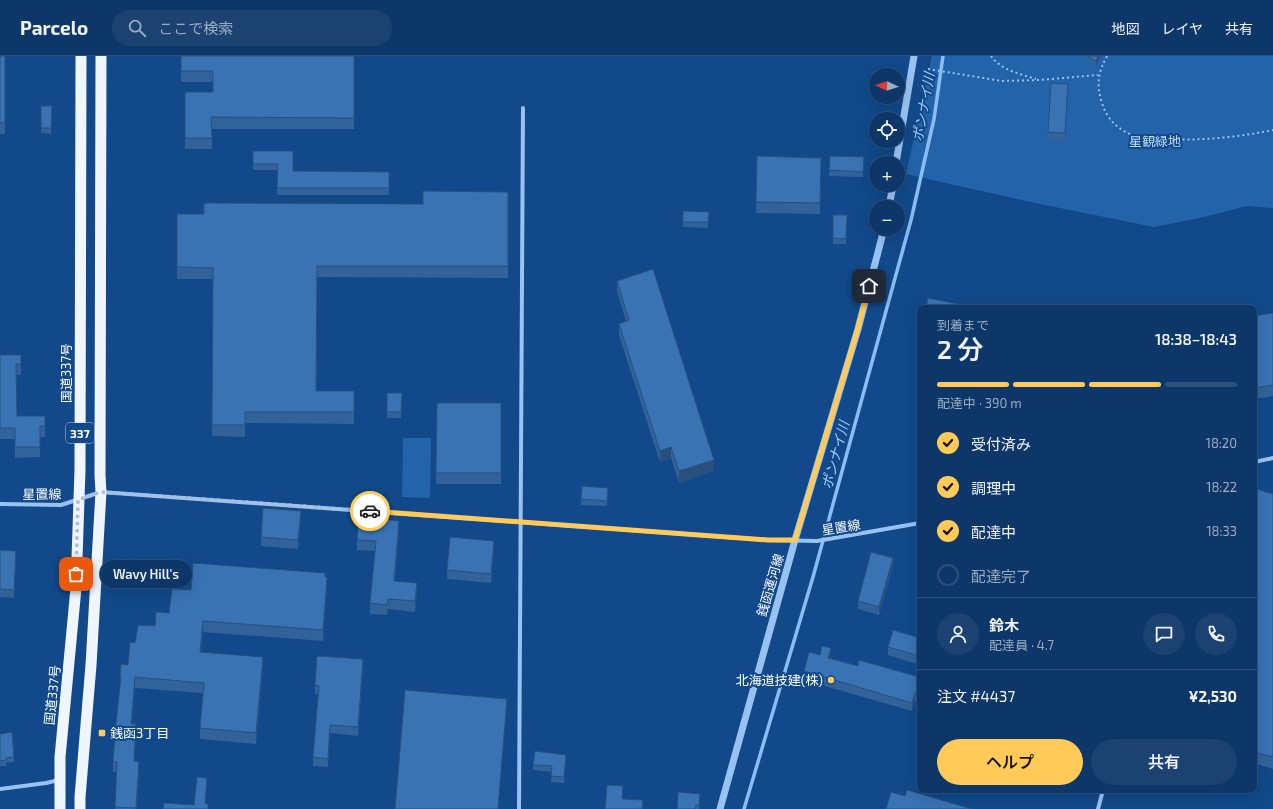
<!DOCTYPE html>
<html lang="ja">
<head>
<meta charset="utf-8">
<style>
  body { margin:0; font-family:"Exo 2","Noto Sans JP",sans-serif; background:#1b4271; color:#f1f3f6; height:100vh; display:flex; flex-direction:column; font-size:15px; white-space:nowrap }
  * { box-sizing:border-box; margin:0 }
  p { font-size:13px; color:#9aacc0 }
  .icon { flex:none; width:22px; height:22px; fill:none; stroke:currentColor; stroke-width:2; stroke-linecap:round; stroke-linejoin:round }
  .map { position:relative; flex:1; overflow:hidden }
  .side { position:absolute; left:917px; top:249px; width:340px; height:488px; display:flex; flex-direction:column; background:#0d3768; border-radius:8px; box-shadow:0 4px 16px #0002,0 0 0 1px #2d517c }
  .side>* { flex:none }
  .needle { width:26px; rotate:273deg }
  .tools { position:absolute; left:869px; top:12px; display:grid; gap:8px }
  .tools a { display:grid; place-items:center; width:36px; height:36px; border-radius:50%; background:#0d3768; box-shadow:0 4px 16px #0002,0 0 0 1px #2d517c; font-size:20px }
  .pin { position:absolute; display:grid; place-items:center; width:34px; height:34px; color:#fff; margin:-17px; border-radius:8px; box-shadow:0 2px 6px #0006 }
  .courier { position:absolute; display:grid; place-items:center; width:40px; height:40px; margin:-20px; border:3px solid #ffca57; border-radius:50%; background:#fff; color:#222; box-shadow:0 1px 5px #0007 }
  .bubble { position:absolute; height:28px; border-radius:14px; background:#0d3768; box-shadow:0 4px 16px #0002,0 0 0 1px #2d517c; font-size:13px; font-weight:600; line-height:28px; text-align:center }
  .head em { font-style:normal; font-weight:600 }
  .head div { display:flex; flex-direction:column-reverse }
  .head { display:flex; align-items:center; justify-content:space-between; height:68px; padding:0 20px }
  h1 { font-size:26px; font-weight:600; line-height:30px }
  .bar { display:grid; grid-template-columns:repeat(4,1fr); gap:6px 4px; align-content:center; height:48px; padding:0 20px }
  .bar i { height:5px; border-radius:3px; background:#2d517c }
  .bar .current { background:#ffca57 }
  .bar p { grid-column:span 4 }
  .line { display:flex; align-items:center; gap:10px; padding:0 20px; border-top:1px solid #2d517c }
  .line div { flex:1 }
  .round { display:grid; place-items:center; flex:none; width:42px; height:42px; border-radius:21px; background:#1b4271 }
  ol { padding:0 20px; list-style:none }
  li { display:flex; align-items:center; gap:12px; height:44px }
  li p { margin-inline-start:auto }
  li .icon { padding:4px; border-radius:50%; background:#ffca57; color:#111; stroke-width:4 }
  li:last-child { color:#9aacc0 }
  li i { width:22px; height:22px; border:2px solid #2d517c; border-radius:50% }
  .cta { display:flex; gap:8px; margin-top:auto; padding:8px 20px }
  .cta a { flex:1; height:46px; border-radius:24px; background:#ffca57; color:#111; font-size:16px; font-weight:600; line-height:46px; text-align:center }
  .cta a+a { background:#1b4271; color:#f1f3f6 }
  header { display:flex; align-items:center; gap:24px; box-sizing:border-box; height:56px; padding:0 20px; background:#0d3768; border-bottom:1px solid #2d517c }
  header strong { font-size:19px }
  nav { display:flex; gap:22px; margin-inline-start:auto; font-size:14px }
  .search { width:280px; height:36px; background:#1b4271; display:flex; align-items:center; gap:10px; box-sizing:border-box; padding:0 14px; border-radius:22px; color:#9aacc0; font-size:15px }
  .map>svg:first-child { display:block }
  .green { fill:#2363a9 }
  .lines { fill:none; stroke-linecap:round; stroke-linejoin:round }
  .stream { stroke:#88bdf5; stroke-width:3.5 }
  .path { stroke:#97c2f1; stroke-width:2; stroke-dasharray:2 3; stroke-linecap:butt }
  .minor { stroke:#97c2f1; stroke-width:4 }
  .tertiary { stroke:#97c2f1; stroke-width:7 }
  .trunk { stroke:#f0f6ff; stroke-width:11 }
  .wall { fill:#31639a }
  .shaded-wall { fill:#28507d }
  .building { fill:#3973b3; stroke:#28507d }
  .done { stroke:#acbfd6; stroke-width:4; stroke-dasharray:0 7.2 }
  .route { stroke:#ffca57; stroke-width:5 }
  .poi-dot { fill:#ffca57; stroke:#11498a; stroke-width:1.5 }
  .labels { text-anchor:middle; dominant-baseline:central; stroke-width:4; stroke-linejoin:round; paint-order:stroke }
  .shield { fill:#11498a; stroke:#b8c8dc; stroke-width:1 }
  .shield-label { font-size:12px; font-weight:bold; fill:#fff }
  .park-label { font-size:13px; fill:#bddcfc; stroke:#11498a }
  .street-label { font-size:13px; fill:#fff; stroke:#11498a }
  .poi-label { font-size:13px; fill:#fff; stroke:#11498a; text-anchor:end }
  .water-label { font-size:14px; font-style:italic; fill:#a2ccf9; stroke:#11498a }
</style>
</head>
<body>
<header>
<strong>Parcelo</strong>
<div class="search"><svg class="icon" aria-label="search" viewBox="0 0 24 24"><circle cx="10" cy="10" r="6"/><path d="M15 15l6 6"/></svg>ここで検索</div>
<nav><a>地図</a><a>レイヤ</a><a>共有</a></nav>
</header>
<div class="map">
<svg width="1273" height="753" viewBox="0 0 1273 753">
  <rect width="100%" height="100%" fill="#11498a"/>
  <g class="green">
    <polygon points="932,0 1273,0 1273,152 1247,150 1204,161 1154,171 1035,147 906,118"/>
    <polygon points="403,382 431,382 430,442 402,441"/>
  </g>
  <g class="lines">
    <polyline class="stream" points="744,753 813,521 911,164 934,63 943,0"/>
    <g class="path">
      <path d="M991 0C1001 14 1020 18 1036 23"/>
      <path d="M1107 0C1098 17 1096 28 1102 47 1106 61 1116 72 1130 78 1141 82 1154 83 1166 83 1202 85 1238 81 1273 74"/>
      <polyline points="928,13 1002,25 1039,24 1098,19"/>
    </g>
    <g class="minor">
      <polyline points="1254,406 1273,402"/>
      <polyline points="0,448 61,449 101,436 768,484 817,485 920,467"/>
      <polyline points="0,733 46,727 59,724"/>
      <polyline points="519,753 523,52"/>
      <polyline points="1098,753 1103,734"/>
    </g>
    <g class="tertiary">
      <polyline points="896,107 914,0"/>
      <polyline points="889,151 893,129"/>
      <polyline points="720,753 795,484 858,273 884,173"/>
    </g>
    <g class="trunk">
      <polyline points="60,753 60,701 76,532 80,414 81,0"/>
      <polyline points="80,753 80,741 91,609 101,436 100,419 101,0"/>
    </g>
  </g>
  <g class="wall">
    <rect x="0" y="0" width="5" height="78"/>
    <polygon points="181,0 354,0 354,73 212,73 212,93 185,93 185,36 213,36 213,26 181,26"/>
    <polygon points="1085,0 1101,0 1096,10 1085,5"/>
    <polygon points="1068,36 1065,86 1048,85 1048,76"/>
    <polygon points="41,50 52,50 51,78 41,77"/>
    <polygon points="253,95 293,115 389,116 389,139 277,139 277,114 253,114"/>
    <polygon points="757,100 821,102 820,158 756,157"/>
    <polygon points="830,100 864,107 863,121 829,120"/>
    <polygon points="508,136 508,222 317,221 316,335 354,335 354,368 245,367 245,381 212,380 213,223 177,223 177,158 204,158 423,148"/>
    <polygon points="683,155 709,156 708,172 683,171"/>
    <polygon points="833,159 847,159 846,188 833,188"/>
    <polygon points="617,225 714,415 679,427 671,402 660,406 619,279 619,268 626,265 617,236"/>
    <polygon points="1273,257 1273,340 1254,343 1254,260"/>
    <polygon points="0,299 21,299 21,319 16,319 17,360 45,360 45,381 40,381 40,401 15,402 15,383 0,383"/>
    <polygon points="387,337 402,337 401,362 387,362"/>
    <polygon points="437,347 501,347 501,428 436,428"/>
    <polygon points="1254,432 1273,438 1273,713 1254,707"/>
    <polygon points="608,438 607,450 581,449 581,443"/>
    <polygon points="373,462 399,475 395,525 417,537 415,556 388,553 387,559 370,558 370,547 375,495 357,494 357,484"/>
    <polygon points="301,463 298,493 261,490 261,481"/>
    <polygon points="0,494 16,503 14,542 0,541"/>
    <polygon points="494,494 491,527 447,523 447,514"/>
    <polygon points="169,505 168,525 128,523 128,517"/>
    <polygon points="893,511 879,559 858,553 858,545"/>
    <polygon points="327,532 323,585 203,576 201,596 263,612 256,688 200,683 200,672 203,637 135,632 132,668 136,679 134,705 139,716 137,753 115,753 117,716 113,716 113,705 120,630 120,620 128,609 135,587 169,557 191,534"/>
    <polygon points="920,582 920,609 888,599 888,591"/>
    <polygon points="820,599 831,601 830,602 920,626 920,647 915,646 912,655 804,624 804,615"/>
    <polygon points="363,611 358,680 330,677 328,711 313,710 313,701 318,638 315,638 315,629"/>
    <polygon points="0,678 14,701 14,706 6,707 6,710 0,710"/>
    <polygon points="566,704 564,727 551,726 552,716 533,714 533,709"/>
    <polygon points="700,743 699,753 677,753"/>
  </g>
  <g class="shaded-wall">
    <polygon points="1098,0 1101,0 1096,10 1096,5"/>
    <polygon points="1068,28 1068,36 1065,86 1065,77"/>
    <polygon points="671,391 671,402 660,406 660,395"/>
    <polygon points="714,404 714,415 679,427 679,415"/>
    <polygon points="301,455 301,463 298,493 298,484"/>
    <polygon points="399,465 399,475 394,535 394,525"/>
    <polygon points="494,485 494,494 491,527 491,518"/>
    <polygon points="16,495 16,503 14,542 14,534"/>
    <polygon points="893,502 893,511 879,559 879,551"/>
    <polygon points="327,521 327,532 323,585 323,574"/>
    <polygon points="417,527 417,537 415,556 415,545"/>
    <polygon points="203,565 203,576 200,607 200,596"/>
    <polygon points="831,592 831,601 828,610 828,602"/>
    <polygon points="263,601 263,612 256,688 256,677"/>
    <polygon points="363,603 363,611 358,680 358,671"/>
    <polygon points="135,621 135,632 131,678 131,668"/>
    <polygon points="915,637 915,646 912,655 912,647"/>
    <polygon points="507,643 507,654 498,753"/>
    <polygon points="136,668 136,679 134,716 134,705"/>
    <polygon points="330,669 330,677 328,711 328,703"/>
    <polygon points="566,699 566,704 564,727 564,721"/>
    <polygon points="139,706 139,716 137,753 136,753"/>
  </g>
  <g class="building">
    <rect x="0" y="0" width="5" height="67"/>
    <polygon points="181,0 354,0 354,62 211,61 212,82 185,82 185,36 213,36 213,15 181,15"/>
    <polygon points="1087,0 1098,0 1096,5"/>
    <polygon points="1051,27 1068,28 1065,77 1048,76"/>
    <polygon points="41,50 52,50 51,72 41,72"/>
    <polygon points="253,95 293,95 293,115 389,116 389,132 277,132 278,108 253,108"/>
    <polygon points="757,100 821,102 820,147 756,146"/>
    <polygon points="830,100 864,101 863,116 829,114"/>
    <polygon points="423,135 508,136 508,210 317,210 316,335 354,335 354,356 245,356 245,369 212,369 213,212 177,211 177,158 204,158 204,147 423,148"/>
    <polygon points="683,155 709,156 708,166 683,166"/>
    <polygon points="833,159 847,159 846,183 833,182"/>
    <polygon points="653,213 714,404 679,415 671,391 660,395 619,268 629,264 617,225"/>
    <polygon points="928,242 958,248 957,252 926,252"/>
    <polygon points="1273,257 1273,329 1254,332 1254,260"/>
    <polygon points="0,299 21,299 21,308 16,308 17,360 45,360 45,370 40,370 40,391 15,391 15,372 0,372"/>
    <polygon points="387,337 402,337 401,356 387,356"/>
    <polygon points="437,347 501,347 501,417 436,417"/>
    <polygon points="582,430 608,432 607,445 581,443"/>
    <polygon points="1254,432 1273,438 1273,701 1254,696"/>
    <polygon points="263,452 301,455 298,484 261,481"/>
    <polygon points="359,458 373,459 373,462 399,465 394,525 417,527 415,545 388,543 387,549 370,547 376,485 357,484"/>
    <polygon points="450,481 494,485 491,518 447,514"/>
    <polygon points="0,494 16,495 14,534 0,533"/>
    <polygon points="871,496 893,502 879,551 858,545"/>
    <polygon points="129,503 169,505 168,519 128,517"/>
    <polygon points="193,507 325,517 325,521 327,521 323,574 203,565 200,596 263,601 256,677 200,672 204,627 135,621 131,668 136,668 134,705 139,706 136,752 115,751 117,706 113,705 116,667 121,620 120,620 121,608 128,609 130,586 135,587 138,569 155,570 156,556 169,557 172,533 191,534"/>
    <polygon points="893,574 920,582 920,600 888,591"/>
    <polygon points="822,590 831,592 828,602 858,610 859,604 919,621 918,626 920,626 920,639 915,637 912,647 804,615 809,596 820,599"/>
    <polygon points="317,600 363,603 358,671 330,669 328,703 313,701 319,630 315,629"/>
    <polygon points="405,634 507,643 498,753 395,753"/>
    <polygon points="12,676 14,701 6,702 6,704 0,705 0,678"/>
    <polygon points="535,695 566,699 564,721 551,720 552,710 533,709"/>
    <polygon points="197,721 207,722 205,747 208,748 208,753 163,753 164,747 194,749"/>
    <polygon points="607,729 623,730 622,743 643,744 642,753 605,753"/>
    <polygon points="907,734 972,753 886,753 891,736 905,740"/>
    <polygon points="678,736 700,738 699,749 696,749 695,753 677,753"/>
  </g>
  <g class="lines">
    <polyline class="done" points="76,518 78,444 101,436 370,455"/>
    <polyline class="route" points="370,455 768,484 795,484 858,272 869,230"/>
  </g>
  <g class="poi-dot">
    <circle cx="831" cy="624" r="4"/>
    <rect x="98" y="673" width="8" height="8" rx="2"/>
  </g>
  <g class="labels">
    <rect class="shield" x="66" y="367" width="28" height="20" rx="3"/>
    <g class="shield-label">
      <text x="80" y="377">337</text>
    </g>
    <g class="park-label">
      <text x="1155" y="85">星観緑地</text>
    </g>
    <g class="street-label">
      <text transform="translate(66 317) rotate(-90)">国道337号</text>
      <text transform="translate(42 438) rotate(-1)">星置線</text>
      <text transform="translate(841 471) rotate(-9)">星置線</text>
      <text transform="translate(770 529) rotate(-74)">銭函運河線</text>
      <text transform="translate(52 639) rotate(-84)">国道337号</text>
    </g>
    <g class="poi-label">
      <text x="823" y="624">北海道技建(株)</text>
      <text x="110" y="677" text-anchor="start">銭函3丁目</text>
    </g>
    <g class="water-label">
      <text transform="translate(923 51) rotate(-80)">ポンナイ川</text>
      <text transform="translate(835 399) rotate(-75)">ポンナイ川</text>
    </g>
  </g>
</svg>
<div class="tools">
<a><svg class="needle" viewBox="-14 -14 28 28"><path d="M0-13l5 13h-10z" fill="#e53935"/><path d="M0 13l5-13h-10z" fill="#9aacc0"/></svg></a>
<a><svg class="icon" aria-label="locate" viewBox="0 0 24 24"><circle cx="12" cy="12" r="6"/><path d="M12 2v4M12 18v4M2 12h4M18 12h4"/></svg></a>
<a>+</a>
<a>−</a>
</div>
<div class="pin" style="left:76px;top:518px;background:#ea580c"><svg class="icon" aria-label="bag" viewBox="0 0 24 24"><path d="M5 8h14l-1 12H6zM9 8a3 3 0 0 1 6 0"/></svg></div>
<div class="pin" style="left:869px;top:230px;background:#1f2937"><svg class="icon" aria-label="home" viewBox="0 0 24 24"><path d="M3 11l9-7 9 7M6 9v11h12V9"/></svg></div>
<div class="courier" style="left:370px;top:455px"><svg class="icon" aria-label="car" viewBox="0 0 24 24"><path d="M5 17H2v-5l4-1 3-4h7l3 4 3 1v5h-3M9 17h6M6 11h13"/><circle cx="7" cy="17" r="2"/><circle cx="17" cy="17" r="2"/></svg></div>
<div class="bubble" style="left:100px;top:504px;width:92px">Wavy Hill's</div>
<section class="side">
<div class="head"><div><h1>2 分</h1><p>到着まで</p></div><em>18:38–18:43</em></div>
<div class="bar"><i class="current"></i><i class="current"></i><i class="current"></i><i></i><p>配達中 · 390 m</p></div>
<ol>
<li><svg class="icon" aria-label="check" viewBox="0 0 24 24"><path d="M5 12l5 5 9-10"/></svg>受付済み<p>18:20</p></li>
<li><svg class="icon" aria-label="check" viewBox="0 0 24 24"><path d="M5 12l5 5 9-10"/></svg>調理中<p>18:22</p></li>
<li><svg class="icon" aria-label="check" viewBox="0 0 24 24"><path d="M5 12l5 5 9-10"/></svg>配達中<p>18:33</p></li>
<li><i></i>配達完了</li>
</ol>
<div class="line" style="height:72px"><a class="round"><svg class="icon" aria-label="person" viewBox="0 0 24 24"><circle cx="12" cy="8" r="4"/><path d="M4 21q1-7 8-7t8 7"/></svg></a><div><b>鈴木</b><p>配達員 · 4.7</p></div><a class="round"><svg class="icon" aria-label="chat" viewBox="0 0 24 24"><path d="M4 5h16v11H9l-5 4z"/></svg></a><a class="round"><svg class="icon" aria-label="phone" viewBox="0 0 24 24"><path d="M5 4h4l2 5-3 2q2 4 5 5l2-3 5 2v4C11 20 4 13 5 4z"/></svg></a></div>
<div class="line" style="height:52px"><div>注文 #4437</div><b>¥2,530</b></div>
<div class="cta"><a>ヘルプ</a><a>共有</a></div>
</section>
</div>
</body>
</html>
